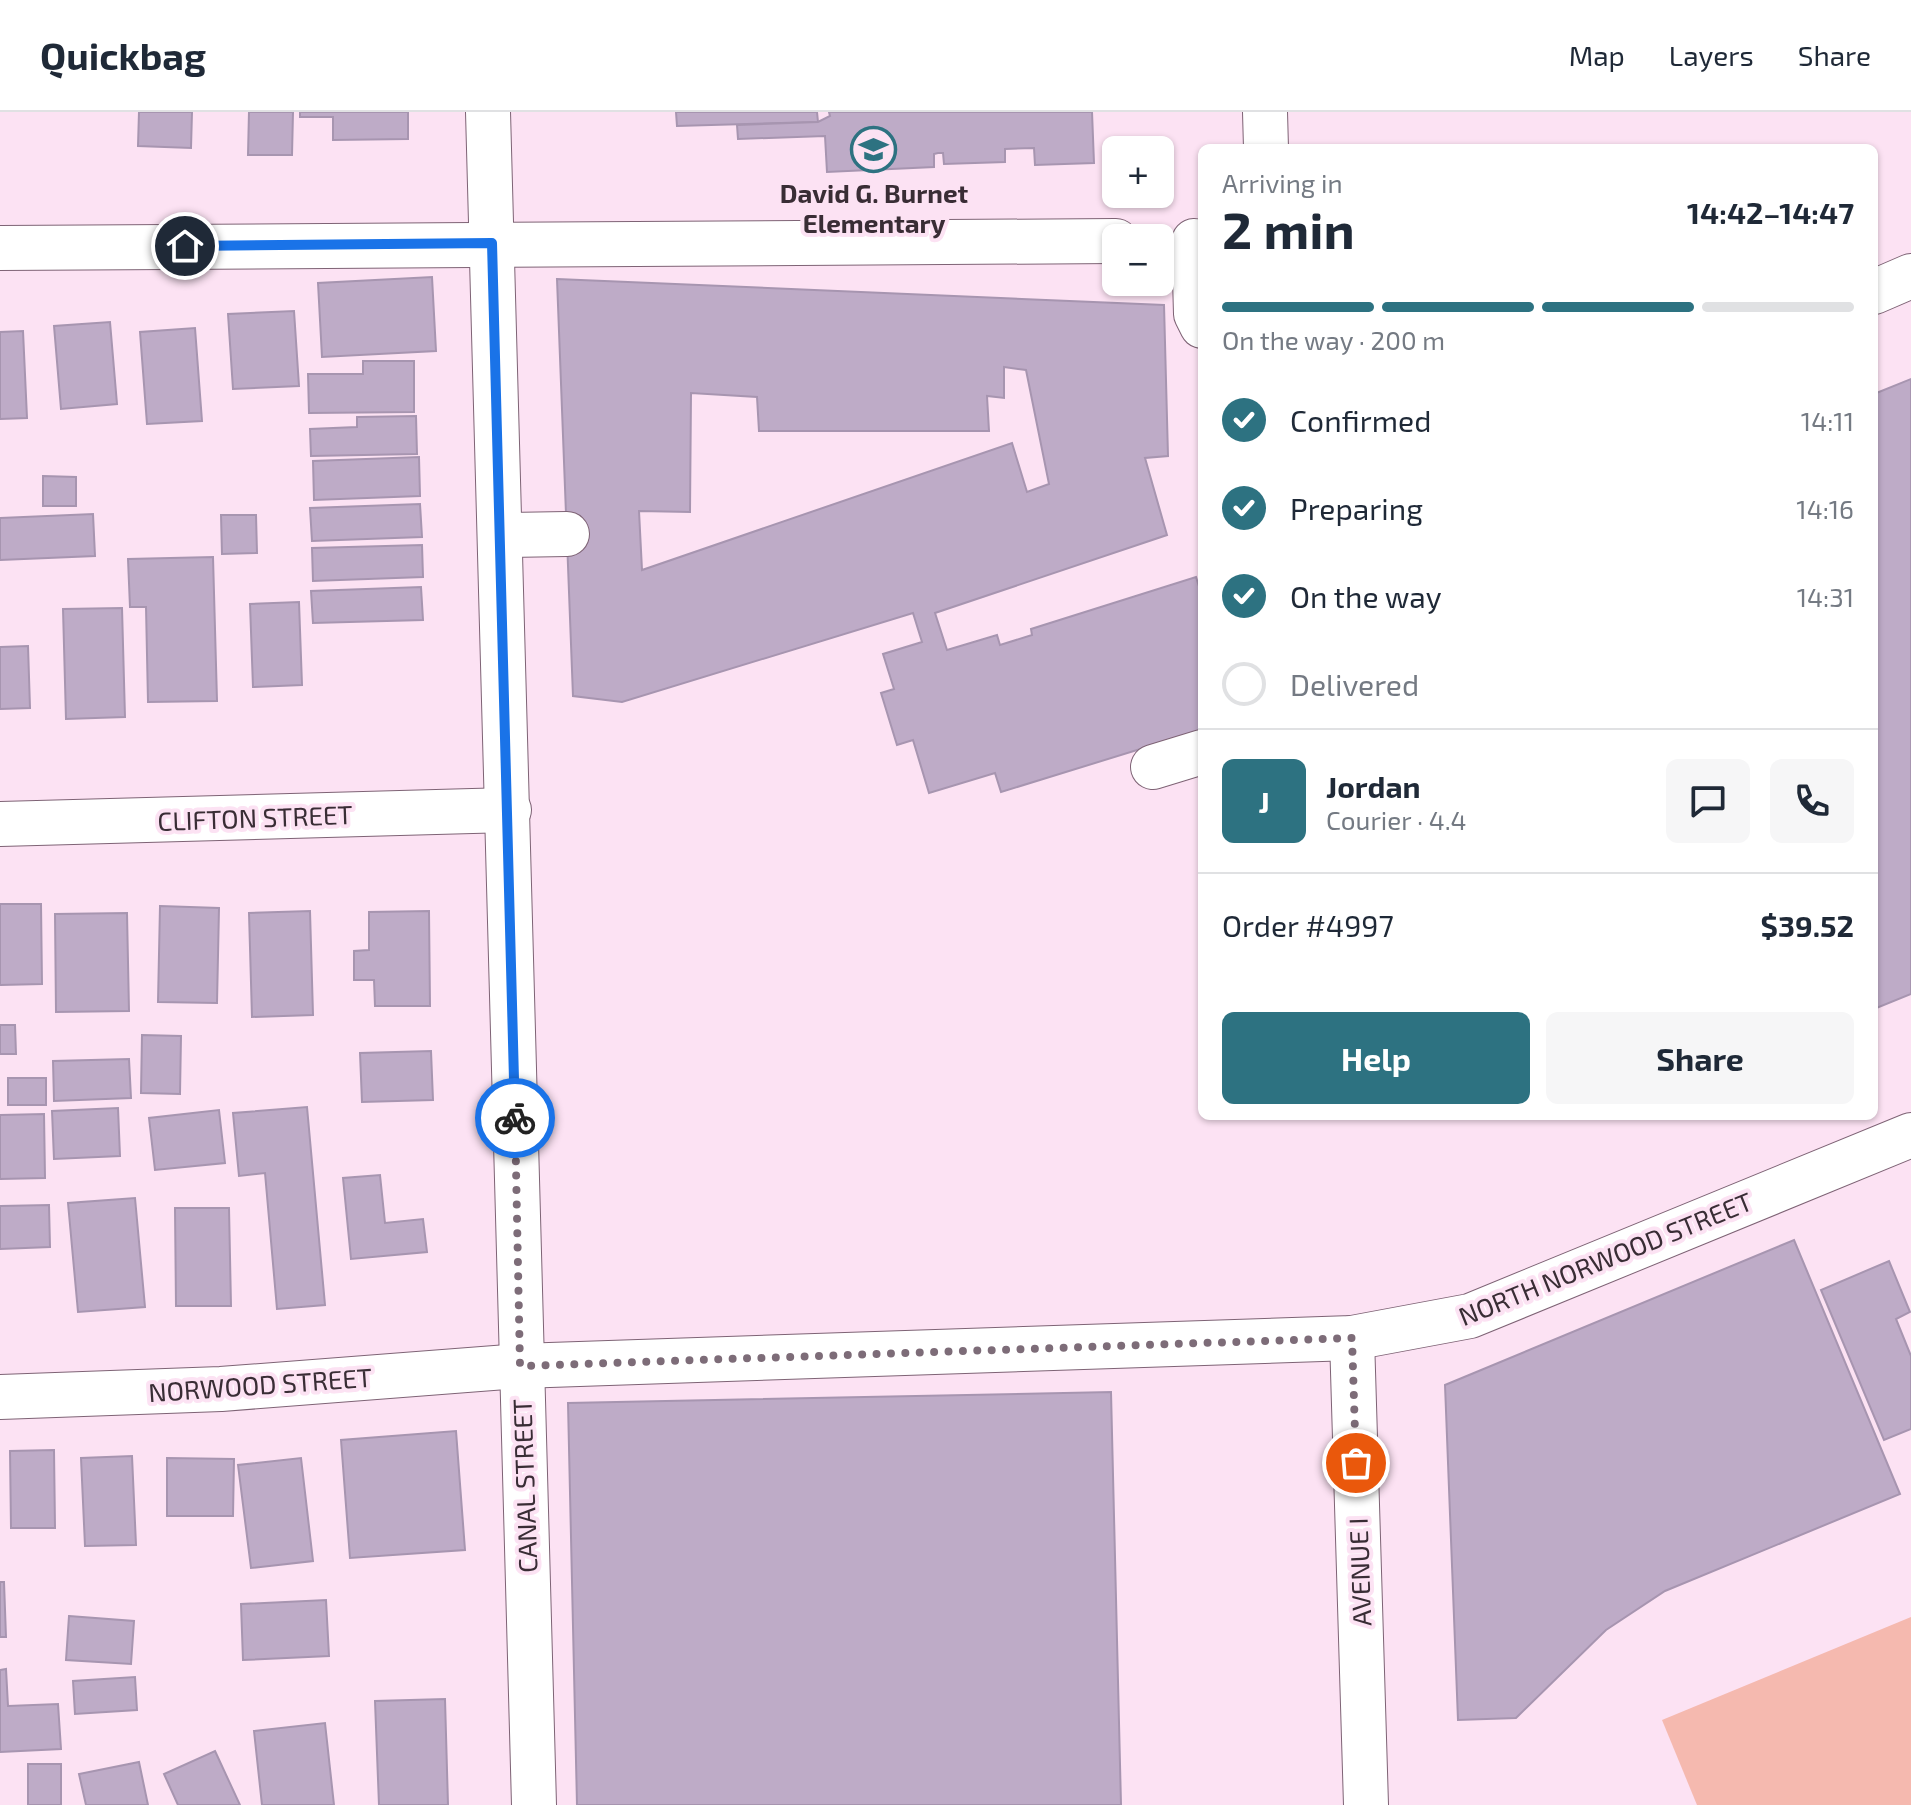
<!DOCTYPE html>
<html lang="en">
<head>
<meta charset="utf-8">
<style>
  body { margin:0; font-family:"Exo 2",sans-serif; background:#f6f6f7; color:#1f2937; height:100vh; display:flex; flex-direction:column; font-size:30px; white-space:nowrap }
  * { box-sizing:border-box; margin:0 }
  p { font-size:26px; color:#747a83 }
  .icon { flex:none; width:44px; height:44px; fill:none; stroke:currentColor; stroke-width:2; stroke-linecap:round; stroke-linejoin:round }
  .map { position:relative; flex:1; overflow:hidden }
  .sheet { position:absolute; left:1198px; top:32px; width:680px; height:976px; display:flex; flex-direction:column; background:#fff; border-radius:12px; box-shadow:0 2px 6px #0004 }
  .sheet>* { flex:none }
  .tools { position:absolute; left:1102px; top:24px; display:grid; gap:16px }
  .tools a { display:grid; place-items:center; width:72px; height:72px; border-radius:12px; background:#fff; box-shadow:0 2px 6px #0004; font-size:40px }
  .pin { position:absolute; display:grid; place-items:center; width:68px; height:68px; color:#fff; margin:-34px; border:4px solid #fff; border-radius:50%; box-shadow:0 2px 8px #0007 }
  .courier { position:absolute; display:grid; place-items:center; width:80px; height:80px; margin:-40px; border:6px solid #1a73e8; border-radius:50%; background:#fff; color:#222; box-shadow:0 2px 10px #0007 }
  .overview em { font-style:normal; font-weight:700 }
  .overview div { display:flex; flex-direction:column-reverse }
  .overview { display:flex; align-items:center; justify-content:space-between; height:136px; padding:0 24px }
  h1 { font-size:52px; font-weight:700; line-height:60px }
  .bar { display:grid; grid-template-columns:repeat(4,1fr); gap:12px 8px; align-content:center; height:96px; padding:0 24px }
  .bar i { height:10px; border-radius:6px; background:#e0e1e3 }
  .bar .on { background:#2d7281 }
  .bar p { grid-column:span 4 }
  .line { display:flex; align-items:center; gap:20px; padding:0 24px; border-top:2px solid #e0e1e3 }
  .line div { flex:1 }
  .round { display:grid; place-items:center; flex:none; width:84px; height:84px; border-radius:12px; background:#f6f6f7 }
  ol { padding:0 24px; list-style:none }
  li { display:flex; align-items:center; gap:24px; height:88px }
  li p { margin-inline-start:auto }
  li .icon { padding:8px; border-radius:50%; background:#2d7281; color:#fff; stroke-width:4 }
  li:last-child { color:#747a83 }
  li i { width:44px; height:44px; border:4px solid #e0e1e3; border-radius:50% }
  .cta { display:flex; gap:16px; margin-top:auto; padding:16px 24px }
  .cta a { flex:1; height:92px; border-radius:12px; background:#2d7281; color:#fff; font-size:32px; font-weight:700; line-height:92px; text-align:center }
  .cta a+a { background:#f6f6f7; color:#1f2937 }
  header { display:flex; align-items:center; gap:48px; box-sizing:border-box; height:112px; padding:0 40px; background:#fff; border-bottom:2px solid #e0e1e3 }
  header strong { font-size:38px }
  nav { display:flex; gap:44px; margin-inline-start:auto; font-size:28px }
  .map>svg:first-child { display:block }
  .green { fill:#f5b9af }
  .building { fill:#beabc7; stroke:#a795b0; stroke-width:2; fill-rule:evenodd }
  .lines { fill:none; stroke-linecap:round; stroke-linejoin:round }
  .minor-casing { stroke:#7e6375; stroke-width:46 }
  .minor { stroke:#fff; stroke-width:44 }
  .done { stroke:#7d6c78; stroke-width:8; stroke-dasharray:0 14.4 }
  .route { stroke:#1a73e8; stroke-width:10 }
  .labels { text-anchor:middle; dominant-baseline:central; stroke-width:8; stroke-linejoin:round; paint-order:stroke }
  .poi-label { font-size:26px; font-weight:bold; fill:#392d35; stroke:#fce2f3 }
  .street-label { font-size:26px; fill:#392d35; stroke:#fce2f3 }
</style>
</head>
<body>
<header>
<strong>Quickbag</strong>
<nav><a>Map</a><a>Layers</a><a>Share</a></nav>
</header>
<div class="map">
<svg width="1911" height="1693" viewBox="0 0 1911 1693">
  <rect width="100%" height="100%" fill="#fce2f3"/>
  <polygon class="green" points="1911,1505 1911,1693 1697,1693 1662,1608"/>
  <g class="building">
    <polygon points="139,0 192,0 191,36 138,34"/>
    <polygon points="249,0 293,0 292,43 248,43"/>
    <polygon points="300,0 408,0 408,27 333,28 333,5 300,5"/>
    <polygon points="676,0 817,0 818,10 677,14"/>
    <polygon points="829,0 1092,0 1094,51 1035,53 1034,36 1005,37 1005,50 944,52 943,41 938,41 934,42 934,55 827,60 825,24 738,27 737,13 818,10 830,4"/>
    <polygon points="432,165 436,239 322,245 318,171"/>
    <path d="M557 167 1164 193 1168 344 1145 346 1167 423 935 501 947 538 997 523 1000 533 1032 523 1031 517 1196 465 1202 484V618L1001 680 995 661 929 681 913 628 897 633 881 581 894 577 883 542 922 530 913 501 622 590 573 584ZM1004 255 1026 258 1049 372 1027 380 1012 331 642 458 639 399 690 400 691 281 757 285 759 319H989L987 284 1004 286Z"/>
    <polygon points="294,199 299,274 233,277 228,202"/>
    <polygon points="110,210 117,292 61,297 54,214"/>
    <polygon points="195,216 202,309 147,312 140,220"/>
    <polygon points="23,219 27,306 0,307 0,220"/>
    <polygon points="363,249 414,249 414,300 309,301 308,262 363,262"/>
    <polygon points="1911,267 1911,882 1874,897 1874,282"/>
    <polygon points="416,304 417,342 311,344 310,317 357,315 357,305"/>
    <polygon points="419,345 420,384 314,388 313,349"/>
    <polygon points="43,364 76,365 76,394 43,394"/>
    <polygon points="420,392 422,425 312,429 310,396"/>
    <polygon points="93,402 95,444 0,448 0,406"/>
    <polygon points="221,403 256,403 257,441 222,442"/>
    <polygon points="422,433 423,465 313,469 312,436"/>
    <polygon points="213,445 217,589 148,590 146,495 130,495 128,447"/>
    <polygon points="421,475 423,508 313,511 311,479"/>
    <polygon points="299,490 302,573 253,575 250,492"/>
    <polygon points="122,496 125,605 66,607 63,497"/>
    <polygon points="28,534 30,596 0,597 0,535"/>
    <polygon points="0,792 41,792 42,872 0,873"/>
    <polygon points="160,794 219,796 217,891 158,890"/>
    <polygon points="310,799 313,903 252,905 249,801"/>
    <polygon points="429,799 430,894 375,894 374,868 354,868 354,839 369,838 369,800"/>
    <polygon points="127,801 129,899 56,900 55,802"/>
    <polygon points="0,913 15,913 16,942 0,942"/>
    <polygon points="142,923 181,924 180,982 141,981"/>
    <polygon points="431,939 433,988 362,990 360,941"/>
    <polygon points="129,947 131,986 54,989 53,949"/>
    <rect x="8" y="966" width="38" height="27"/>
    <polygon points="307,995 325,1193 277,1197 265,1061 239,1064 233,1001"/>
    <polygon points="118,996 120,1044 54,1047 52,999"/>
    <polygon points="219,998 225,1051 155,1058 149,1006"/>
    <polygon points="44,1002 45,1066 0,1067 0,1003"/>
    <polygon points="380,1063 385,1111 423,1107 427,1140 351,1147 343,1066"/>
    <polygon points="135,1086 145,1195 78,1200 68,1091"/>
    <polygon points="49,1093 50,1135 0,1137 0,1094"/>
    <polygon points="175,1096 229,1096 231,1194 176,1194"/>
    <polygon points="1794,1128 1900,1382 1665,1479 1606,1518 1516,1606 1458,1608 1445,1273"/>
    <polygon points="1889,1149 1910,1200 1896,1207 1911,1244 1911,1317 1884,1328 1821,1178"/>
    <polygon points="1111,1280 1121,1693 577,1693 568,1291"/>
    <polygon points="456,1319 465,1438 350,1446 341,1328"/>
    <polygon points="54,1338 55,1416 11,1416 10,1339"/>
    <polygon points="132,1344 136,1433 85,1434 81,1346"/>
    <polygon points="167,1346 234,1347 233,1404 167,1404"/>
    <polygon points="301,1346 313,1449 251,1456 238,1353"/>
    <polygon points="0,1470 4,1470 6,1525 0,1525"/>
    <polygon points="326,1488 329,1544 243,1548 241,1492"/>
    <polygon points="69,1504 134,1509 131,1552 66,1548"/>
    <polygon points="6,1557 8,1594 58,1592 61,1637 0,1640 0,1558"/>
    <polygon points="135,1565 137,1598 75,1602 73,1569"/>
    <polygon points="445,1587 448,1693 379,1693 375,1589"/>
    <polygon points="325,1611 334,1693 262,1693 254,1619"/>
    <polygon points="215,1639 240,1693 178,1693 164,1662"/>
    <polygon points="139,1650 148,1693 86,1693 79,1662"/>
    <rect x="28" y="1652" width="33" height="41"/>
  </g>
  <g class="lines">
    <defs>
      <g id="minor">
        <polyline points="488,0 534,1693"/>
        <polyline points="1265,0 1266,36"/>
        <polyline points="1194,129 1196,202 1202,214"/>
        <polyline points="0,136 1116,129"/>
        <polyline points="1874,180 1911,164"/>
        <polyline points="501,423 567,422"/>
        <polyline points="1153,655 1202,640"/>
        <polyline points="0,712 509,698"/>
        <polyline points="1352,1226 1366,1693"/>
        <polyline points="0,1285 221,1277 520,1254 1352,1226 1470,1204 1911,1023"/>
      </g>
    </defs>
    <use href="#minor" class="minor-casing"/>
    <use href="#minor" class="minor"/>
  </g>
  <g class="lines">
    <polyline class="done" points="515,1006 520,1254 1352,1226 1356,1351"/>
    <polyline class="route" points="185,134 492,131 515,1006"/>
  </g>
  <defs>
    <symbol id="school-ring" viewBox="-11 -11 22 22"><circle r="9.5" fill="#fce2f3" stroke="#2d7281" stroke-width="1.5"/><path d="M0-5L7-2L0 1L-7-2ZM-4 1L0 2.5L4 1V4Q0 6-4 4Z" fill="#2d7281"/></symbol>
  </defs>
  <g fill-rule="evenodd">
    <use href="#school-ring" x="848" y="12" width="51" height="51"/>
  </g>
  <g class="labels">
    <g class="poi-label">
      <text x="874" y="80">David G. Burnet<tspan x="874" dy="30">Elementary</tspan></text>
    </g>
    <g class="street-label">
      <text transform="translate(255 705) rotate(-2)">CLIFTON STREET</text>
      <text transform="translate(1605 1146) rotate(-22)">NORTH NORWOOD STREET</text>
      <text transform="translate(260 1272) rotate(-4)">NORWOOD STREET</text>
      <text transform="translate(524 1374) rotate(-92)">CANAL STREET</text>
      <text transform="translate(1359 1460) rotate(-92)">AVENUE I</text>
    </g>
  </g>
</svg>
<div class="tools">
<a>+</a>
<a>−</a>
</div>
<div class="pin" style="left:1356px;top:1351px;background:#ea580c"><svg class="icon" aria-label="bag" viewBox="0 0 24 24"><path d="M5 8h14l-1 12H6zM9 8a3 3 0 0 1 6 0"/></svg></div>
<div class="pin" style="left:185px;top:134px;background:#1f2937"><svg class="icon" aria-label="home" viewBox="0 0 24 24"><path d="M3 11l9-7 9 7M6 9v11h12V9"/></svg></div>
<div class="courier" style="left:515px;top:1006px"><svg class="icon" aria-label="bike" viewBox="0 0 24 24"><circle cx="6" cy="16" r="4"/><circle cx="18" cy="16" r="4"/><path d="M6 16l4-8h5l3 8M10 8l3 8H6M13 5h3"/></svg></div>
<section class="sheet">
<div class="overview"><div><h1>2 min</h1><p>Arriving in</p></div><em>14:42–14:47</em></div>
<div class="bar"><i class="on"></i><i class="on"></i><i class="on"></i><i></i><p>On the way · 200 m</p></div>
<ol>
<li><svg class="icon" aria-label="check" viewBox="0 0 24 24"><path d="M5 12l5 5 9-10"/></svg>Confirmed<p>14:11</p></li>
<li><svg class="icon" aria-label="check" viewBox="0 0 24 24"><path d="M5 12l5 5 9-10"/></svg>Preparing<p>14:16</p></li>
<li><svg class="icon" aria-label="check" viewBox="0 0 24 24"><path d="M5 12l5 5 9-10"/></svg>On the way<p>14:31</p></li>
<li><i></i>Delivered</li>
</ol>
<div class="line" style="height:144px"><b class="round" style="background:#2d7281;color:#fff">J</b><div><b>Jordan</b><p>Courier · 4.4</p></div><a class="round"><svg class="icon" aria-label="chat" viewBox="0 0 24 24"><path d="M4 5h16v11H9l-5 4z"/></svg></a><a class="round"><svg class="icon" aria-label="phone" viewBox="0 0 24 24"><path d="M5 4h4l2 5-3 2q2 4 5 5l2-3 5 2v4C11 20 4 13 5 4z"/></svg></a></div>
<div class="line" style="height:104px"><div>Order #4997</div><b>$39.52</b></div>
<div class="cta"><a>Help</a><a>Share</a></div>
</section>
</div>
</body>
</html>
